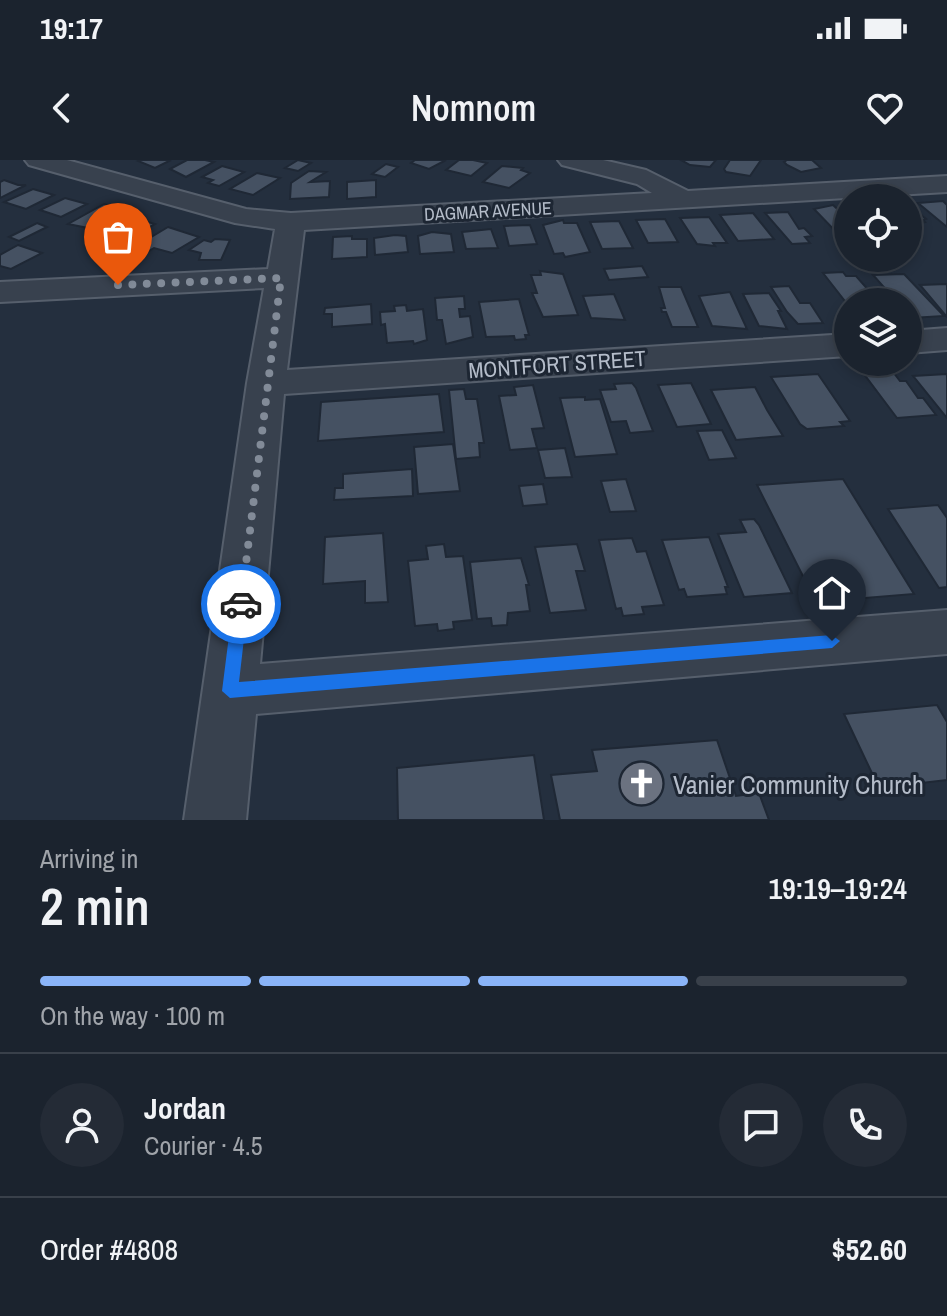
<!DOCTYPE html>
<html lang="en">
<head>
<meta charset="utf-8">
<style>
  body { margin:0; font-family:"Archivo Narrow",sans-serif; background:#242b36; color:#f1f3f6; height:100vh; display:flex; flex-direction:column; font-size:30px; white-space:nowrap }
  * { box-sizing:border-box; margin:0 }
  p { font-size:26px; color:#a0a4aa }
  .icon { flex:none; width:44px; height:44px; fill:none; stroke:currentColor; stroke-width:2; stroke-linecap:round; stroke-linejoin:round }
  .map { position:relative; height:660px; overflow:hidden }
  .side { display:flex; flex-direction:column; background:#1b232e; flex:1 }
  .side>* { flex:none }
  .tools { position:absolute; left:834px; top:24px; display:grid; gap:16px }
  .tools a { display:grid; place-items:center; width:88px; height:88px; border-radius:50%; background:#1b232e; box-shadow:0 4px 12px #0003,0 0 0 2px #39404a; font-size:40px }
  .pin { position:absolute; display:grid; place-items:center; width:68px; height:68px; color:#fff; margin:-82px -34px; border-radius:50% 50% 50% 0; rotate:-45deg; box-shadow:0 0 8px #0007 }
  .pin .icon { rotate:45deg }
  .courier { position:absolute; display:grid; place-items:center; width:80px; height:80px; margin:-40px; border:6px solid #1a73e8; border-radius:50%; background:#fff; color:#222; box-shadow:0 2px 10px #0007 }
  .summary em { font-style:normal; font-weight:600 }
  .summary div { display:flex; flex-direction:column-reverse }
  .summary { display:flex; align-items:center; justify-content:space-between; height:136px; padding:0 40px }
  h1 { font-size:52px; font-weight:600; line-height:60px }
  .bar { display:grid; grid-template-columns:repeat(4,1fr); gap:12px 8px; align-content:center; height:96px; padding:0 40px }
  .bar i { height:10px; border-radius:6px; background:#39404a }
  .bar .on { background:#8ab4f8 }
  .bar p { grid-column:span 4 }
  .line { display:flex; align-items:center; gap:20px; padding:0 40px; border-top:2px solid #39404a }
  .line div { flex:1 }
  .round { display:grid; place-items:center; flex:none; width:84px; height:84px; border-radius:42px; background:#242b36 }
  .status { display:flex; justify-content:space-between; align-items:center; height:56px; padding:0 40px; background:#1b232e; direction:ltr }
  .status svg { height:22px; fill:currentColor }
  header { display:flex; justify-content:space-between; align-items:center; height:104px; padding:0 40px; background:#1b232e; font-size:36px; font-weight:600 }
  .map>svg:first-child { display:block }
  .building { fill:#455162; stroke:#1f2835; stroke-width:2 }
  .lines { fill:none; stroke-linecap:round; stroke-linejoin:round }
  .minor-casing { stroke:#565f6c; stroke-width:4 }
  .minor { fill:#38414e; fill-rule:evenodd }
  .route { fill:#1a73e8 }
  .done { stroke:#828b98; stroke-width:8; stroke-dasharray:0 14.4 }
  .labels { text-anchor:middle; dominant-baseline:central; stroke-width:6; stroke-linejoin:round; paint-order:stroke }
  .far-street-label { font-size:18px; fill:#b4bcc9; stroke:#1d2633 }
  .street-label { font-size:22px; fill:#b4bcc9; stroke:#1d2633 }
  .near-poi-label { font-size:26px; fill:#b4bcc9; stroke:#1d2633; text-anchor:start }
</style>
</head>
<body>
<div class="status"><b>19:17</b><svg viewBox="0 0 49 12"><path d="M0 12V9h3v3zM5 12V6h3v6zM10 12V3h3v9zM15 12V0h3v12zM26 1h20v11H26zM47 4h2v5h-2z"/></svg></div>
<header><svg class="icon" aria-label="back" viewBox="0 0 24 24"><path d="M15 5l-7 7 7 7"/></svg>Nomnom<svg class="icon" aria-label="heart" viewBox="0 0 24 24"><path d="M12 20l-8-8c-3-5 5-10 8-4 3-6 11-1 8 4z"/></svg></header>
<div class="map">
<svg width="947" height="660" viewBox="0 0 947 660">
  <rect width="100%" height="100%" fill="#242f3e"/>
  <g class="building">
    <polygon points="171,0 155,8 138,1 140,0"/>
    <polygon points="187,0 205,0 214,2 186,17 170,9"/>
    <polygon points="298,0 311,3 298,11 285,8"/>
    <polygon points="415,0 446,0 429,9 411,3"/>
    <polygon points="459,0 473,0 487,3 471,16 446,10"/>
    <polygon points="681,0 716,0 710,7 690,5"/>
    <polygon points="730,0 761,0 750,16 726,12 724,9"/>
    <polygon points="787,0 812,0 821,8 801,12 787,5 784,2"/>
    <polygon points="386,4 398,7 385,17 372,14"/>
    <polygon points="222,6 244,12 219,26 208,23 213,20 202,17"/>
    <polygon points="502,6 523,8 521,10 530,13 509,28 483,22"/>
    <polygon points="309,11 326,12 310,22 330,21 329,37 290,39 291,23"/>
    <polygon points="257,13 280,18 253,35 230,29"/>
    <polygon points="4,20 18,25 26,25 0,38 0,22"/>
    <polygon points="376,20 376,37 347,39 347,22"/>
    <polygon points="33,29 54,35 26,49 4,42"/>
    <polygon points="65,38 87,44 61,57 40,50"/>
    <polygon points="943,41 947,45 947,67 918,43"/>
    <polygon points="104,44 125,50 93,69 68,64"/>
    <polygon points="833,45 848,59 848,75 840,76 814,49"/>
    <polygon points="908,45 926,59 923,60 925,62 908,65"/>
    <polygon points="788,52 799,69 804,68 812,76 805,77 810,83 792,84 765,53"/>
    <polygon points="753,53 774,79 738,81 720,55"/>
    <polygon points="131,57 155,64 130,78 106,71"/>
    <polygon points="709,57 727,83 713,83 715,86 697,84 680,58"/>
    <polygon points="665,59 678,82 648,83 636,60"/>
    <polygon points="563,60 564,63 577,63 590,92 565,97 563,93 554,94 543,65"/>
    <polygon points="619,61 633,88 602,89 590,62"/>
    <polygon points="37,63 47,67 19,81 9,77"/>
    <polygon points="530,65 537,84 509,86 504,66"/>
    <polygon points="168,67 199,77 172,93 154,88 130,102 116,98"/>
    <polygon points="491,69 498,88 466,89 462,72"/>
    <polygon points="432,72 451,74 454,92 420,94 418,76"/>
    <polygon points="395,75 406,76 408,92 375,95 374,78"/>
    <polygon points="352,76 352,79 367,79 367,97 332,99 333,77"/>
    <polygon points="215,79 230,80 221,100 199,100 201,93 189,90 204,80 211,82"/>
    <polygon points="18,85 42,93 11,109 0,106 0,95"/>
    <polygon points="642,106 648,117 609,120 604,109"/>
    <polygon points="540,111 563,114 578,155 543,157 532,133 537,133 531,115 541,115"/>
    <polygon points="843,112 846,116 856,116 879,142 848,142 848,145 823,113"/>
    <polygon points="904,114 944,156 911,158 908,142 897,142 873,115"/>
    <polygon points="947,124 947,157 920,125"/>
    <polygon points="789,126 800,143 810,143 823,163 798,164 787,152 771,127"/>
    <polygon points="659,127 681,127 698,167 672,167 666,152 662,152 661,148 665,148"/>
    <polygon points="730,132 747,169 712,166 699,136"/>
    <polygon points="769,133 781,151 778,151 787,169 759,166 743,134"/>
    <polygon points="614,134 625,160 591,158 583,136"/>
    <polygon points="464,136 465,149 459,149 460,157 470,156 473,177 446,184 442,160 437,160 435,138"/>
    <polygon points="519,139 529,175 525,175 526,179 515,180 514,176 486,177 479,142"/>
    <polygon points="371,144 372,164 332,167 332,154 324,154 325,148"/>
    <polygon points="406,145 407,151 423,149 427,180 414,184 413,181 387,183 385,164 381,165 380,152 395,151 394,146"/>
    <polygon points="890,208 900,221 906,221 918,238 923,238 936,255 897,258 861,210"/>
    <polygon points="818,214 850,261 840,262 844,266 807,269 800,264 771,217"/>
    <polygon points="947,214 947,258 913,216"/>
    <polygon points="632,223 636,228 653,271 630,273 626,261 611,262 600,230 616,229 614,224"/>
    <polygon points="691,223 711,264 677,267 658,225"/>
    <polygon points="533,225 544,268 532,269 537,288 510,290 499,236 516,235 514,227"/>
    <polygon points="755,227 767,250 783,276 736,280 711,230"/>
    <polygon points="464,229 466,239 477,239 484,283 479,283 480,297 456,299 449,230"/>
    <polygon points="439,234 444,272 318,281 321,242"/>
    <polygon points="585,237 585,240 600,239 617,294 575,297 560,238"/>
    <polygon points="722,270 736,298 709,300 697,271"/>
    <polygon points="453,284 460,331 418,334 414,287"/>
    <polygon points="565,288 572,317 545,318 538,290"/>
    <polygon points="412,309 413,336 334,340 335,328 343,328 343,314"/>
    <polygon points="626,319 636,351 610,352 601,321"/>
    <polygon points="843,319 914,434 816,442 757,325"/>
    <polygon points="543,324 547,344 523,346 519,326"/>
    <polygon points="938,345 947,358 947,427 939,428 888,349"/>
    <polygon points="754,359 759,365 792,433 744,437 718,374 746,372 740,360"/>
    <polygon points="383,373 388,442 365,443 365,421 323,424 325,377"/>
    <polygon points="709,377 728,427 725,427 727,434 687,437 684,429 679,430 662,380"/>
    <polygon points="632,378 637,392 646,391 664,445 642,447 644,454 623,456 621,448 616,449 599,380"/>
    <polygon points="444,384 446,397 463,396 472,460 453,462 454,469 438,471 437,464 415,466 408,401 428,399 426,386"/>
    <polygon points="577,384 585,411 576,411 586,450 550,453 535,387"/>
    <polygon points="521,398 529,425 526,425 530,451 508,453 507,465 492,466 491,458 477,459 470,402"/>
    <polygon points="937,545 947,562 947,620 879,628 844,554"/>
    <polygon points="717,580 736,636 759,633 769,660 560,660 551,615 597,611 592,590"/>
    <polygon points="534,595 544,660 398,660 397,608"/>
  </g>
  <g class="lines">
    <defs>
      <g id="minor">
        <polygon points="25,0 67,0 246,49 291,53 652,33 637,24 562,5 558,0 603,0 646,10 688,31 947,16 947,32 304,70 287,210 848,174 848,196 284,234 260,504 947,450 947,494 256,554 246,660 184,660 247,223 264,128 0,142 0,122 268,109 275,69 235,63 29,5"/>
        <polygon points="947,168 947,190 908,193 908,171"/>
      </g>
    </defs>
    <use href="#minor" class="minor-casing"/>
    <use href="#minor" class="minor"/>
  </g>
  <polygon class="route" points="241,438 248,444 239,522 832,475 840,481 832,488 230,538 222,531 233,444"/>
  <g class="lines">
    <polyline class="done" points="118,125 281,118 241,444"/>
  </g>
  <defs>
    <symbol id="church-disc" viewBox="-11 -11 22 22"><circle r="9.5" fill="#6b7280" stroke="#1d2633"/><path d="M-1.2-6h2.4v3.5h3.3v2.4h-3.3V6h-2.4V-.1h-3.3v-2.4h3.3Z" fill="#fff"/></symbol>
  </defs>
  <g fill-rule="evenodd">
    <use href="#church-disc" x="616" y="598" width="51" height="51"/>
  </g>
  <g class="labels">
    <g class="far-street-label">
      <text transform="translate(488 51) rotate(-3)">DAGMAR AVENUE</text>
    </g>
    <g class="street-label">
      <text transform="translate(557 204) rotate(-4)">MONTFORT STREET</text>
    </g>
    <g class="near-poi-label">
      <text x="673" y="624">Vanier Community Church</text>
    </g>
  </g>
</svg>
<div class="tools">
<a><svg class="icon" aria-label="locate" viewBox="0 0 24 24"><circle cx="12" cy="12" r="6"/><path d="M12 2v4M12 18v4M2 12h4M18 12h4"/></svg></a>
<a><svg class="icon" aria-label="layers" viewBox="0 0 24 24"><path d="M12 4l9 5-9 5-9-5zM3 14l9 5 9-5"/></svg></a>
</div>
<div class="pin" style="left:118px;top:125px;background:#ea580c"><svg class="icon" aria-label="bag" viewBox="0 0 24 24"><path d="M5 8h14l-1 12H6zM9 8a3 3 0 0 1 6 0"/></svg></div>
<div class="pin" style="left:832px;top:481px;background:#1f2937"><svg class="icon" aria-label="home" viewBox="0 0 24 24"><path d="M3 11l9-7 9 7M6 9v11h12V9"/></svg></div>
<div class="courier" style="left:241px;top:444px"><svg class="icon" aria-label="car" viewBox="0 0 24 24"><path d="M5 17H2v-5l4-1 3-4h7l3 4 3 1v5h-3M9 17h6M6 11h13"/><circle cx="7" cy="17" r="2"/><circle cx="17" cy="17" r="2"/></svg></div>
</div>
<section class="side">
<div class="summary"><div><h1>2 min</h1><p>Arriving in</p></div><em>19:19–19:24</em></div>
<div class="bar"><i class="on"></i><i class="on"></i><i class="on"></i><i></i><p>On the way · 100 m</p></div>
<div class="line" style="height:144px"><a class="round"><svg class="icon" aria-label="person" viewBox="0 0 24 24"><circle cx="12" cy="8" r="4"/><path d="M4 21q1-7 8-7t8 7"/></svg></a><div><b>Jordan</b><p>Courier · 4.5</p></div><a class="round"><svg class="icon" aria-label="chat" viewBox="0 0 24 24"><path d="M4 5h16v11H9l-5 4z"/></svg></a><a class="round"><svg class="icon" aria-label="phone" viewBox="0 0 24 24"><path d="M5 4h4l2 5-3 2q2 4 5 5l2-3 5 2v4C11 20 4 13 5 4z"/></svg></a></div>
<div class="line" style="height:104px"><div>Order #4808</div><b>$52.60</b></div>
</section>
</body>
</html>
